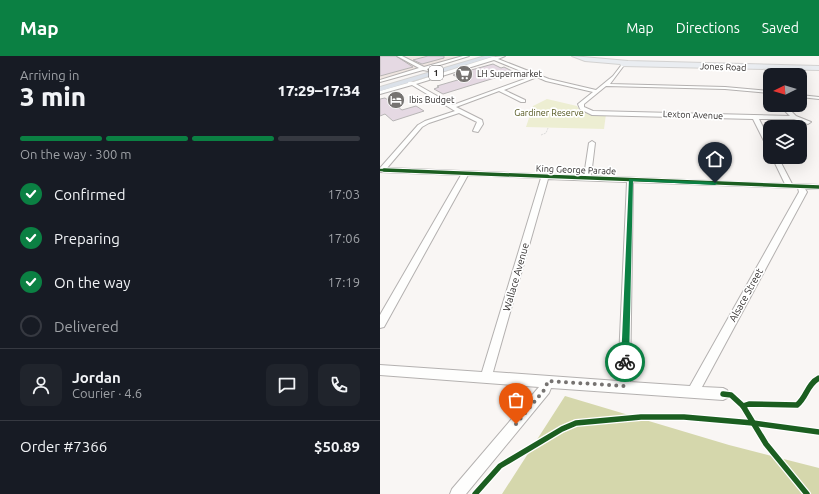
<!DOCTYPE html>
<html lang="en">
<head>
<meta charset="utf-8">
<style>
  body { margin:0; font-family:Ubuntu,sans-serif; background:#20242c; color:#f1f3f6; height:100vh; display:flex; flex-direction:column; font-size:15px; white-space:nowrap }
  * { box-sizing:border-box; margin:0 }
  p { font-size:13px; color:#9ea1a6 }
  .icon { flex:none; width:22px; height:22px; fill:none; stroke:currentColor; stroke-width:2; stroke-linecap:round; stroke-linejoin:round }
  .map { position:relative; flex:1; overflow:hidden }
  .side { display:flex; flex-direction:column; background:#171b24; width:380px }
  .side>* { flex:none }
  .needle { width:26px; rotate:265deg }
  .tools { position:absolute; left:383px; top:12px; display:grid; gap:8px }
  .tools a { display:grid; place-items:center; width:44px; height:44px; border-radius:8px; background:#171b24; box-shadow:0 4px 16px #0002; font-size:20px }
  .pin { position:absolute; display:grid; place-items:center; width:34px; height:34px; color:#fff; margin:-41px -17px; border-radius:50% 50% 50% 0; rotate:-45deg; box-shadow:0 0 4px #0007 }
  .pin .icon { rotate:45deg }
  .courier { position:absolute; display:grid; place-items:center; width:40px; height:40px; margin:-20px; border:3px solid #0b8043; border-radius:50%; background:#fff; color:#222; box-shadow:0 1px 5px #0007 }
  .head em { font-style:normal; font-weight:800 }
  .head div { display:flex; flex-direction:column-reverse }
  .head { display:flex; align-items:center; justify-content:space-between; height:68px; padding:0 20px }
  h1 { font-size:26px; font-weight:800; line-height:30px }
  .bar { display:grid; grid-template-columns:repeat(4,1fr); gap:6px 4px; align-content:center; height:48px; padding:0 20px }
  .bar i { height:5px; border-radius:3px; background:#363941 }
  .bar .on { background:#0b8043 }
  .bar p { grid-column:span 4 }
  .line { display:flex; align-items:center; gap:10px; padding:0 20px; border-top:1px solid #363941 }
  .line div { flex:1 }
  .round { display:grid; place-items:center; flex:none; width:42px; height:42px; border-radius:8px; background:#20242c }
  ol { padding:0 20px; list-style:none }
  li { display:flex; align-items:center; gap:12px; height:44px }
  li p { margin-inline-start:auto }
  li .icon { padding:4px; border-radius:50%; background:#0b8043; color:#fff; stroke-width:4 }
  li:last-child { color:#9ea1a6 }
  li i { width:22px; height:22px; border:2px solid #363941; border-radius:50% }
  header { display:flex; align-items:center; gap:24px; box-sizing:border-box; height:56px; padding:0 20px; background:#0b8043; color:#fff }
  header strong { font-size:19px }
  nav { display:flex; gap:22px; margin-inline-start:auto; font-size:14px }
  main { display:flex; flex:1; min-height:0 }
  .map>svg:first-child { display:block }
  .built { fill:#efe6e1 }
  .green { fill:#edeed2 }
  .forest { fill:#d5d7ac }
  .building { fill:#e5d9e3; stroke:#b7b5b5 }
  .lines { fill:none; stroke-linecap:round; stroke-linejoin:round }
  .minor-casing { stroke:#b4b1b0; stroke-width:2 }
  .major-casing { stroke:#d3d2d1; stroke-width:2 }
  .highway-casing { stroke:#d3d2d1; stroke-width:2 }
  .path { stroke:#dddcdb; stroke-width:1; stroke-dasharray:2 1; stroke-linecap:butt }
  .minor { fill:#fefefd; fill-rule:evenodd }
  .major { fill:#eaedf1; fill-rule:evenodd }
  .highway { fill:#dbe1e9; fill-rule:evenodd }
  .cycleway-far2-casing { stroke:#fff; stroke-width:4 }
  .cycleway-far1-casing { stroke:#fff; stroke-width:5.5 }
  .cycleway-casing { stroke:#fff; stroke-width:8 }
  .cycleway-far2 { stroke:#1b5e20; stroke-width:2.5 }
  .cycleway-far1 { stroke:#1b5e20; stroke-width:3.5 }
  .cycleway { stroke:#1b5e20; stroke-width:5.5 }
  .route { fill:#0b8043 }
  .done { stroke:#767371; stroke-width:4; stroke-dasharray:0 7.2 }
  .labels { text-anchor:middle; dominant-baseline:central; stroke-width:3.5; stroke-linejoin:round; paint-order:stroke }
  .far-street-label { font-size:9px; fill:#2f2c2b; stroke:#fff }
  .shield { fill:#fff; stroke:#6d6b6b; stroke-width:1 }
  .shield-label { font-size:9px; font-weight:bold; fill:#2f2c2b }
  .far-poi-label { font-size:9px; fill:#2f2c2b; stroke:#fff; text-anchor:start }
  .far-park-label { font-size:9px; fill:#52551d; stroke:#fff }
  .street-label { font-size:10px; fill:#2f2c2b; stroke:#fff }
</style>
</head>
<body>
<header>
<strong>Map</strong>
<nav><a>Map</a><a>Directions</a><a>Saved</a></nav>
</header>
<main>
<section class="side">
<div class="head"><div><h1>3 min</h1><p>Arriving in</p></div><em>17:29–17:34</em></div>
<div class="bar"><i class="on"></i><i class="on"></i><i class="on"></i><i></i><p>On the way · 300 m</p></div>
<ol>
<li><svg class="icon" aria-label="check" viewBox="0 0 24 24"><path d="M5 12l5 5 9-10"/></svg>Confirmed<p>17:03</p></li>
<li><svg class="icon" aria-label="check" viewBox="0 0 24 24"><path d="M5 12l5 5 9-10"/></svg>Preparing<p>17:06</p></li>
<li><svg class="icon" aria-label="check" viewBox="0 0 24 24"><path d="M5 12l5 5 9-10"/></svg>On the way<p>17:19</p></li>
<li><i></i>Delivered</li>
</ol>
<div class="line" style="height:72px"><a class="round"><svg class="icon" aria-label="person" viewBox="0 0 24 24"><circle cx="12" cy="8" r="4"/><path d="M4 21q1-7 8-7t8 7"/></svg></a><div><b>Jordan</b><p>Courier · 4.6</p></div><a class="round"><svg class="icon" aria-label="chat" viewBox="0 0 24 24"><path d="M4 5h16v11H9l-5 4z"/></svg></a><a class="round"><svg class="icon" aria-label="phone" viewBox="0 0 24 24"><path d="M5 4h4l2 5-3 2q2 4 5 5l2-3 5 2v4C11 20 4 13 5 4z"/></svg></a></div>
<div class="line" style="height:52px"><div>Order #7366</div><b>$50.89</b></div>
</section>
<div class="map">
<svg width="439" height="438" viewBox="0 0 439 438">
  <rect width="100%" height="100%" fill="#f9f6f4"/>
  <polygon class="built" points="0,0 84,0 0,24"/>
  <path class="green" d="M167 43 197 50C202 59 216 57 226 58L224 73 146 71 153 50Z"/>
  <polygon class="forest" points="185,340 349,389 439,412 439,438 122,438"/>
  <g class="building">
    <polygon points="0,0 16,0 33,11 0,20"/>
    <polygon points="48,0 64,0 64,2 42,8 33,4"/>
    <polygon points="113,8 121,12 124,11 134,16 63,38 54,33 59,31 57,30 81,23 73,19"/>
    <polygon points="5,42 22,54 36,50 44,55 13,65 5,58 0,60 0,43"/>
  </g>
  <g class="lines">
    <defs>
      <g id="minor">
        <polygon points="17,0 22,0 44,11 83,0 89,0 47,13 48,15 43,14 0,26 0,24 39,12"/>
        <path d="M125 0 118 3 169 23 216 34 233 20 243 7 245 8 230 28 345 31 390 35V37L345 33 226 30 204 48V51L213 55 410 60 399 49H405L416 60 431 66 428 68 414 63H379L390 85V93L387 91 373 63 212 59 200 53 198 48 213 36 166 25 157 21 124 34 145 44V46H141L119 35 76 51 102 64 103 68 98 76 93 75 97 66 79 57 49 67 42 71 7 112 204 120 209 87 212 85 215 87 211 120 405 128 392 101H398L412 128 439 129V133H425L427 136 322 331 343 332 347 334 349 338 347 342 343 344 171 332 169 337 86 438H70L72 433 159 331 0 319V309L102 316 161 122 88 119 4 271 0 272V259L81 119 0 116V112L38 69 45 65 75 55 32 29 0 38V35L28 27V25L33 26 112 1ZM114 4 153 20 73 49 36 28ZM168 123 247 126 238 325 113 316ZM253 126 418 132 419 136 310 330 250 326Z"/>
        <polygon points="420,39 439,41 439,43 420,41"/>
      </g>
      <polygon id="major" points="192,0 248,5 439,10 439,14 242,10 240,8 205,5"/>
      <polygon id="highway" points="105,0 114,0 0,35 0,31"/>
    </defs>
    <use href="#minor" class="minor-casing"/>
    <use href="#major" class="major-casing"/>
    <use href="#highway" class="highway-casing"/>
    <polyline class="path" points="161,79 166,77 168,72"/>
    <use href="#minor" class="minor"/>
    <use href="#major" class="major"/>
    <use href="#highway" class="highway"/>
    <defs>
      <polyline id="cycleway-far2" points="0,114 30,115"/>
      <polyline id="cycleway-far1" points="4,114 439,131"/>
      <g id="cycleway">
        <path d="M343 338 351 339 363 350 369 348 417 349C427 341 427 328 439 322"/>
        <polyline points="363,350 386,388 427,438"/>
        <polyline points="95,438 120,410 182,373 196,367 261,361 304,361 373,367 439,376"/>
      </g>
    </defs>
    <use href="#cycleway-far2" class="cycleway-far2-casing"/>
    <use href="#cycleway-far1" class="cycleway-far1-casing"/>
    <use href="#cycleway" class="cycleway-casing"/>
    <use href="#cycleway-far2" class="cycleway-far2"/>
    <use href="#cycleway-far1" class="cycleway-far1"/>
    <use href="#cycleway" class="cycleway"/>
  </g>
  <polygon class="route" points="249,123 335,126 338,127 335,129 253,125 249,306 245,310 241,306"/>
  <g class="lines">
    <polyline class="done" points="136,368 165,333 168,325 244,330 245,306"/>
  </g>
  <defs>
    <symbol id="supermarket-disc" viewBox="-11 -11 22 22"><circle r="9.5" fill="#767371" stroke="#fff"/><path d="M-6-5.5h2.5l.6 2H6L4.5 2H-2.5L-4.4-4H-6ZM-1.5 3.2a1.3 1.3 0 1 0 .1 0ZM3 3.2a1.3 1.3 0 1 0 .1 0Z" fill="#fff"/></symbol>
    <symbol id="hotel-disc" viewBox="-11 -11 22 22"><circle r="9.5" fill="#767371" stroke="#fff"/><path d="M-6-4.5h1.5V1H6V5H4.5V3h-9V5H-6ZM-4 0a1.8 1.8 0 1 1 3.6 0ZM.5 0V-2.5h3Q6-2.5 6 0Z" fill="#fff"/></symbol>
  </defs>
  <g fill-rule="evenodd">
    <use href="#supermarket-disc" x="74" y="8" width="20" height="20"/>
    <use href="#hotel-disc" x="6" y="34" width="20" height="20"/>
  </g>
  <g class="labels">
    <g class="far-street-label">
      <text transform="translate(343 11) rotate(2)">Jones Road</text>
      <text transform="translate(313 59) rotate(2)">Lexton Avenue</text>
      <text transform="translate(196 114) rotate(2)">King George Parade</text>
    </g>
    <rect class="shield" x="49" y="10" width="14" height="14" rx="3"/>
    <g class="shield-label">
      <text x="56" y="17">1</text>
    </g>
    <g class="far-poi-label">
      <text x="97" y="18">LH Supermarket</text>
      <text x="29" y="44">Ibis Budget</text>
    </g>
    <g class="far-park-label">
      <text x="169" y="57">Gardiner Reserve</text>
    </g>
    <g class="street-label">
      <text transform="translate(136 221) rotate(-74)">Wallace Avenue</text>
      <text transform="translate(366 239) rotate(-61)">Alsace Street</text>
    </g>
  </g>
</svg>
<div class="tools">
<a><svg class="needle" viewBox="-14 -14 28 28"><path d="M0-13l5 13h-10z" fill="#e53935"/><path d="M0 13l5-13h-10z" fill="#9ea1a6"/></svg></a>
<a><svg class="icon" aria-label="layers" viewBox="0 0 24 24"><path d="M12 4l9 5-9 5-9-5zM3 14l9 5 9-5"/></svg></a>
</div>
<div class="pin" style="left:136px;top:368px;background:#ea580c"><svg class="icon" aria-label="bag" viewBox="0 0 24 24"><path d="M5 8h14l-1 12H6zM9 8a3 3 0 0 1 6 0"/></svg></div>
<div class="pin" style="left:335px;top:127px;background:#1f2937"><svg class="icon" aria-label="home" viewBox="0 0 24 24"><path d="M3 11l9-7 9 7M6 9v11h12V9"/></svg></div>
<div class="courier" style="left:245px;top:306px"><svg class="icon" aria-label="bike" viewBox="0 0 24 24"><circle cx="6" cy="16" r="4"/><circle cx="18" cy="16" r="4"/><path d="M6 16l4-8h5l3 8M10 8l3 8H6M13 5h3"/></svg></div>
</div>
</main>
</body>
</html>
